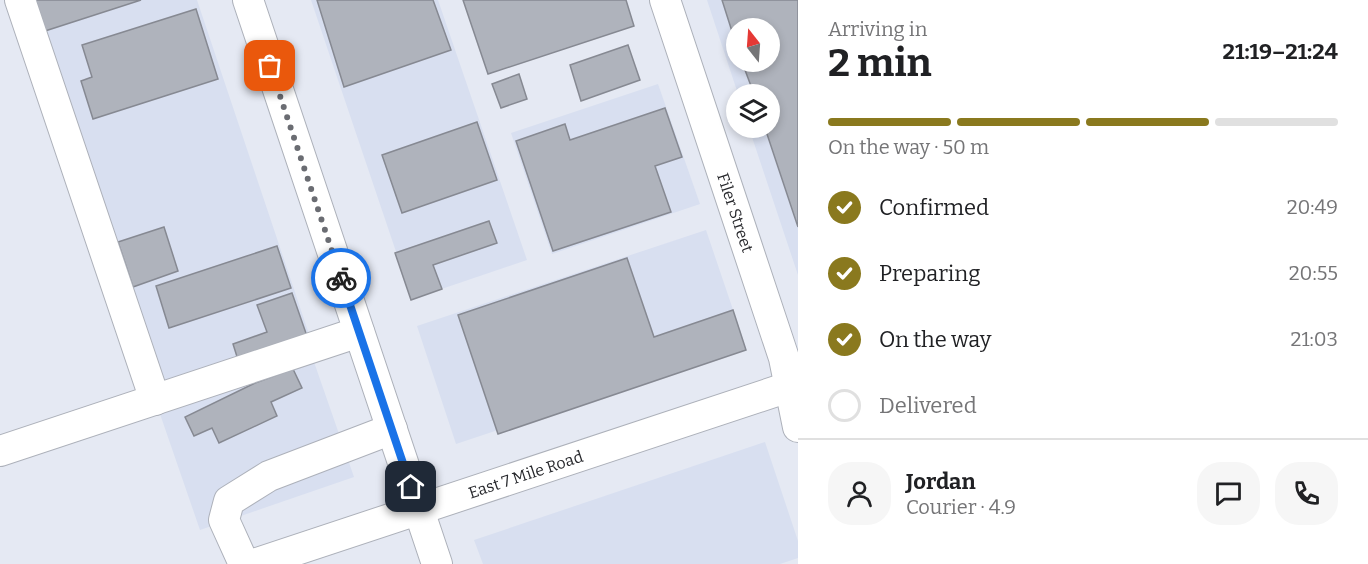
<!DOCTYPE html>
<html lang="en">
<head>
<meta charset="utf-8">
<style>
  body { margin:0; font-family:Bitter,serif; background:#f6f6f6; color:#202124; height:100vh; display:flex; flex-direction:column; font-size:22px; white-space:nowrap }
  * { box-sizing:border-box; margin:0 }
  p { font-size:20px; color:#757577 }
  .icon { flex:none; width:33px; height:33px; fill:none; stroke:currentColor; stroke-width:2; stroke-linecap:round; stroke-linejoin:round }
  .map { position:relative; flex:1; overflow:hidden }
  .drawer { display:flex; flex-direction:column; background:#fff; width:570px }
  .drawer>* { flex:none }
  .needle { width:39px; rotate:343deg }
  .fabs { position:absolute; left:726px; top:18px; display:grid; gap:12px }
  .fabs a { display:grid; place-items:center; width:54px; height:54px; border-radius:50%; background:#fff; box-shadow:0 3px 9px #0003; font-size:30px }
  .pin { position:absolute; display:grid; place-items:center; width:51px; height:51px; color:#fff; margin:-26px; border-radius:12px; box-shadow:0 3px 9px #0006 }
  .courier { position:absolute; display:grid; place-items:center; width:60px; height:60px; margin:-30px; border:4px solid #1a73e8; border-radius:50%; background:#fff; color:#222; box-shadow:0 2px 8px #0007 }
  .head em { font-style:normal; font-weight:700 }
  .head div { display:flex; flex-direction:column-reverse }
  .head { display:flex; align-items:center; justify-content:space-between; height:102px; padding:0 30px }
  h1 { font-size:39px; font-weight:700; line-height:45px }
  .bar { display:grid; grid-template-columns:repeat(4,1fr); gap:9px 6px; align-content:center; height:72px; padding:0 30px }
  .bar i { height:8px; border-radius:4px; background:#e0e0e0 }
  .bar .active { background:#8a791e }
  .bar p { grid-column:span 4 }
  .line { display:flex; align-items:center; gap:15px; padding:0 30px; border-top:2px solid #e0e0e0 }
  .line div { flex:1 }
  .round { display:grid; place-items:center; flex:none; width:63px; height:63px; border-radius:24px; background:#f6f6f6 }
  ol { padding:0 30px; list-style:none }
  li { display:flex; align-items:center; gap:18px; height:66px }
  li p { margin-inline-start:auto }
  li .icon { padding:6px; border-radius:50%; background:#8a791e; color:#fff; stroke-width:4 }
  li:last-child { color:#757577 }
  li i { width:33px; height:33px; border:3px solid #e0e0e0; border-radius:50% }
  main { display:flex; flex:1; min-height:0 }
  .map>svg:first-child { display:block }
  .built { fill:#d8dff0; fill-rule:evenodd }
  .building { fill:#afb3bc; stroke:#868992; stroke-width:1.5 }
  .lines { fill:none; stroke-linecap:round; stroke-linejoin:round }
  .minor-casing { stroke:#adb1ba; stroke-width:32 }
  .minor { stroke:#fff; stroke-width:30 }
  .done { stroke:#6a6c72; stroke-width:6; stroke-dasharray:0 10.8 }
  .route { stroke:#1a73e8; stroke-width:8 }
  .labels { text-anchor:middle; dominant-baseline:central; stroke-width:4.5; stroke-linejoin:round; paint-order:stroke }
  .street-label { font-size:16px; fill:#28292d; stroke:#f3f6fe }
</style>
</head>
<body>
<main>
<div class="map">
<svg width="798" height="564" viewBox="0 0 798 564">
  <rect width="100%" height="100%" fill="#e5e9f3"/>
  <g class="built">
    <polygon points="33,0 197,0 310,337 162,386"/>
    <polygon points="311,0 438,0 527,260 412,299"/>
    <path d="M707 0H798V275L749 128H770V94H738ZM736 28H770V62H736Z"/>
    <polygon points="658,84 700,204 552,254 511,133"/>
    <polygon points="706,230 746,348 456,444 417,326"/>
    <polygon points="314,362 354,477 200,530 160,414"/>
    <polygon points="765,442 798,541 798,558 780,564 483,564 474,540"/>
  </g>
  <g class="building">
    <polygon points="35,0 141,0 45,31"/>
    <polygon points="317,0 433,0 451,50 344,87"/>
    <polygon points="463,0 626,0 634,26 488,74"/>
    <polygon points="722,0 798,0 798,227 765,128 770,128 770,94 754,94 742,62 770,62 770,28 736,28 736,44"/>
    <polygon points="196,9 218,79 93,119 81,81 92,77 82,45"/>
    <polygon points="628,45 640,80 581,101 570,65"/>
    <polygon points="519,74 527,99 501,108 492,84"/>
    <polygon points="665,108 682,157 655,166 671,212 553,251 516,141 565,124 570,140"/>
    <polygon points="477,122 497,180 402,213 382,155"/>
    <polygon points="489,221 497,243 433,265 442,289 411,300 395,253"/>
    <polygon points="164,227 178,271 133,287 118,242"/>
    <polygon points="277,246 291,288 169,328 156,286"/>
    <polygon points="627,258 654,337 733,310 746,350 498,434 458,315"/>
    <polygon points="292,293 308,339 239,363 233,344 267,332 257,305"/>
    <polygon points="293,369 302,388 271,402 277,416 219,443 212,428 194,436 185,417 255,383"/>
  </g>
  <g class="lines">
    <defs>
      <g id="minor">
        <polyline points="20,0 155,400"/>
        <polyline points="248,0 437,564"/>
        <path id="s1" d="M665 0 784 358 798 427"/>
        <polyline points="0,451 359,332"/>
        <polyline points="244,564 224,520 229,501 269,476 392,429"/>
        <path id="s2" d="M254 564 798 384"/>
      </g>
    </defs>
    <use href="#minor" class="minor-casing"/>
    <use href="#minor" class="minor"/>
  </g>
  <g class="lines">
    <polyline class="done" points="270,66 341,278"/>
    <polyline class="route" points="341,278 411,487"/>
  </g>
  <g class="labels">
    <g class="street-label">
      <text stroke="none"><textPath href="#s1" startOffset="224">Filer Street</textPath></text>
      <text stroke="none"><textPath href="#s2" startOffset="286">East 7 Mile Road</textPath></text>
    </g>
  </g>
</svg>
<div class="fabs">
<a><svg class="needle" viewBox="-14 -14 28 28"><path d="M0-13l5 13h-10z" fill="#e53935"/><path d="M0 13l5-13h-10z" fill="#757577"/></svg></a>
<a><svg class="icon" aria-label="layers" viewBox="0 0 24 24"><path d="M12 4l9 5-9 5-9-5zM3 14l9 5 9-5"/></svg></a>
</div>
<div class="pin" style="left:270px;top:66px;background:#ea580c"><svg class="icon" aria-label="bag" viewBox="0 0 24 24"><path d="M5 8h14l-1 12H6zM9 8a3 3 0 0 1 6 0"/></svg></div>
<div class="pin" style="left:411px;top:487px;background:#1f2937"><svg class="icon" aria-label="home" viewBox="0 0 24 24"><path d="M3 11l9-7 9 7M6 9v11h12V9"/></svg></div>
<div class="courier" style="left:341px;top:278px"><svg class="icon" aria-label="bike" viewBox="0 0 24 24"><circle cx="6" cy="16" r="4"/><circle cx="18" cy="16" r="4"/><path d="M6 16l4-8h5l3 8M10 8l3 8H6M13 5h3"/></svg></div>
</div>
<section class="drawer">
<div class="head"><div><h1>2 min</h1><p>Arriving in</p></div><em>21:19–21:24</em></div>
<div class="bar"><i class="active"></i><i class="active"></i><i class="active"></i><i></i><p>On the way · 50 m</p></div>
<ol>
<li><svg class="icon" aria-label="check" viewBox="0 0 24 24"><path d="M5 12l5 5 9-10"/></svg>Confirmed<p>20:49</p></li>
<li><svg class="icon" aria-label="check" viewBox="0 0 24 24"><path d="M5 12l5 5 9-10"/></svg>Preparing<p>20:55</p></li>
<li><svg class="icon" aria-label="check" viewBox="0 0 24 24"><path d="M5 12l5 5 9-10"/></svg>On the way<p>21:03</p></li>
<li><i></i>Delivered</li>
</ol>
<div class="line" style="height:108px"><a class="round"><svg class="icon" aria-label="person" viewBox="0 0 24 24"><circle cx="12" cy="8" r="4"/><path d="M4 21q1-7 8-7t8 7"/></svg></a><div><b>Jordan</b><p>Courier · 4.9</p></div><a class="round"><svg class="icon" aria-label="chat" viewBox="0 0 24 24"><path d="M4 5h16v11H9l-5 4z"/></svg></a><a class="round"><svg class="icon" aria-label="phone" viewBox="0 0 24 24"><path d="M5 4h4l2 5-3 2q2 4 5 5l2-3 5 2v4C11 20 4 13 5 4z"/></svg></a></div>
</section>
</main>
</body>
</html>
